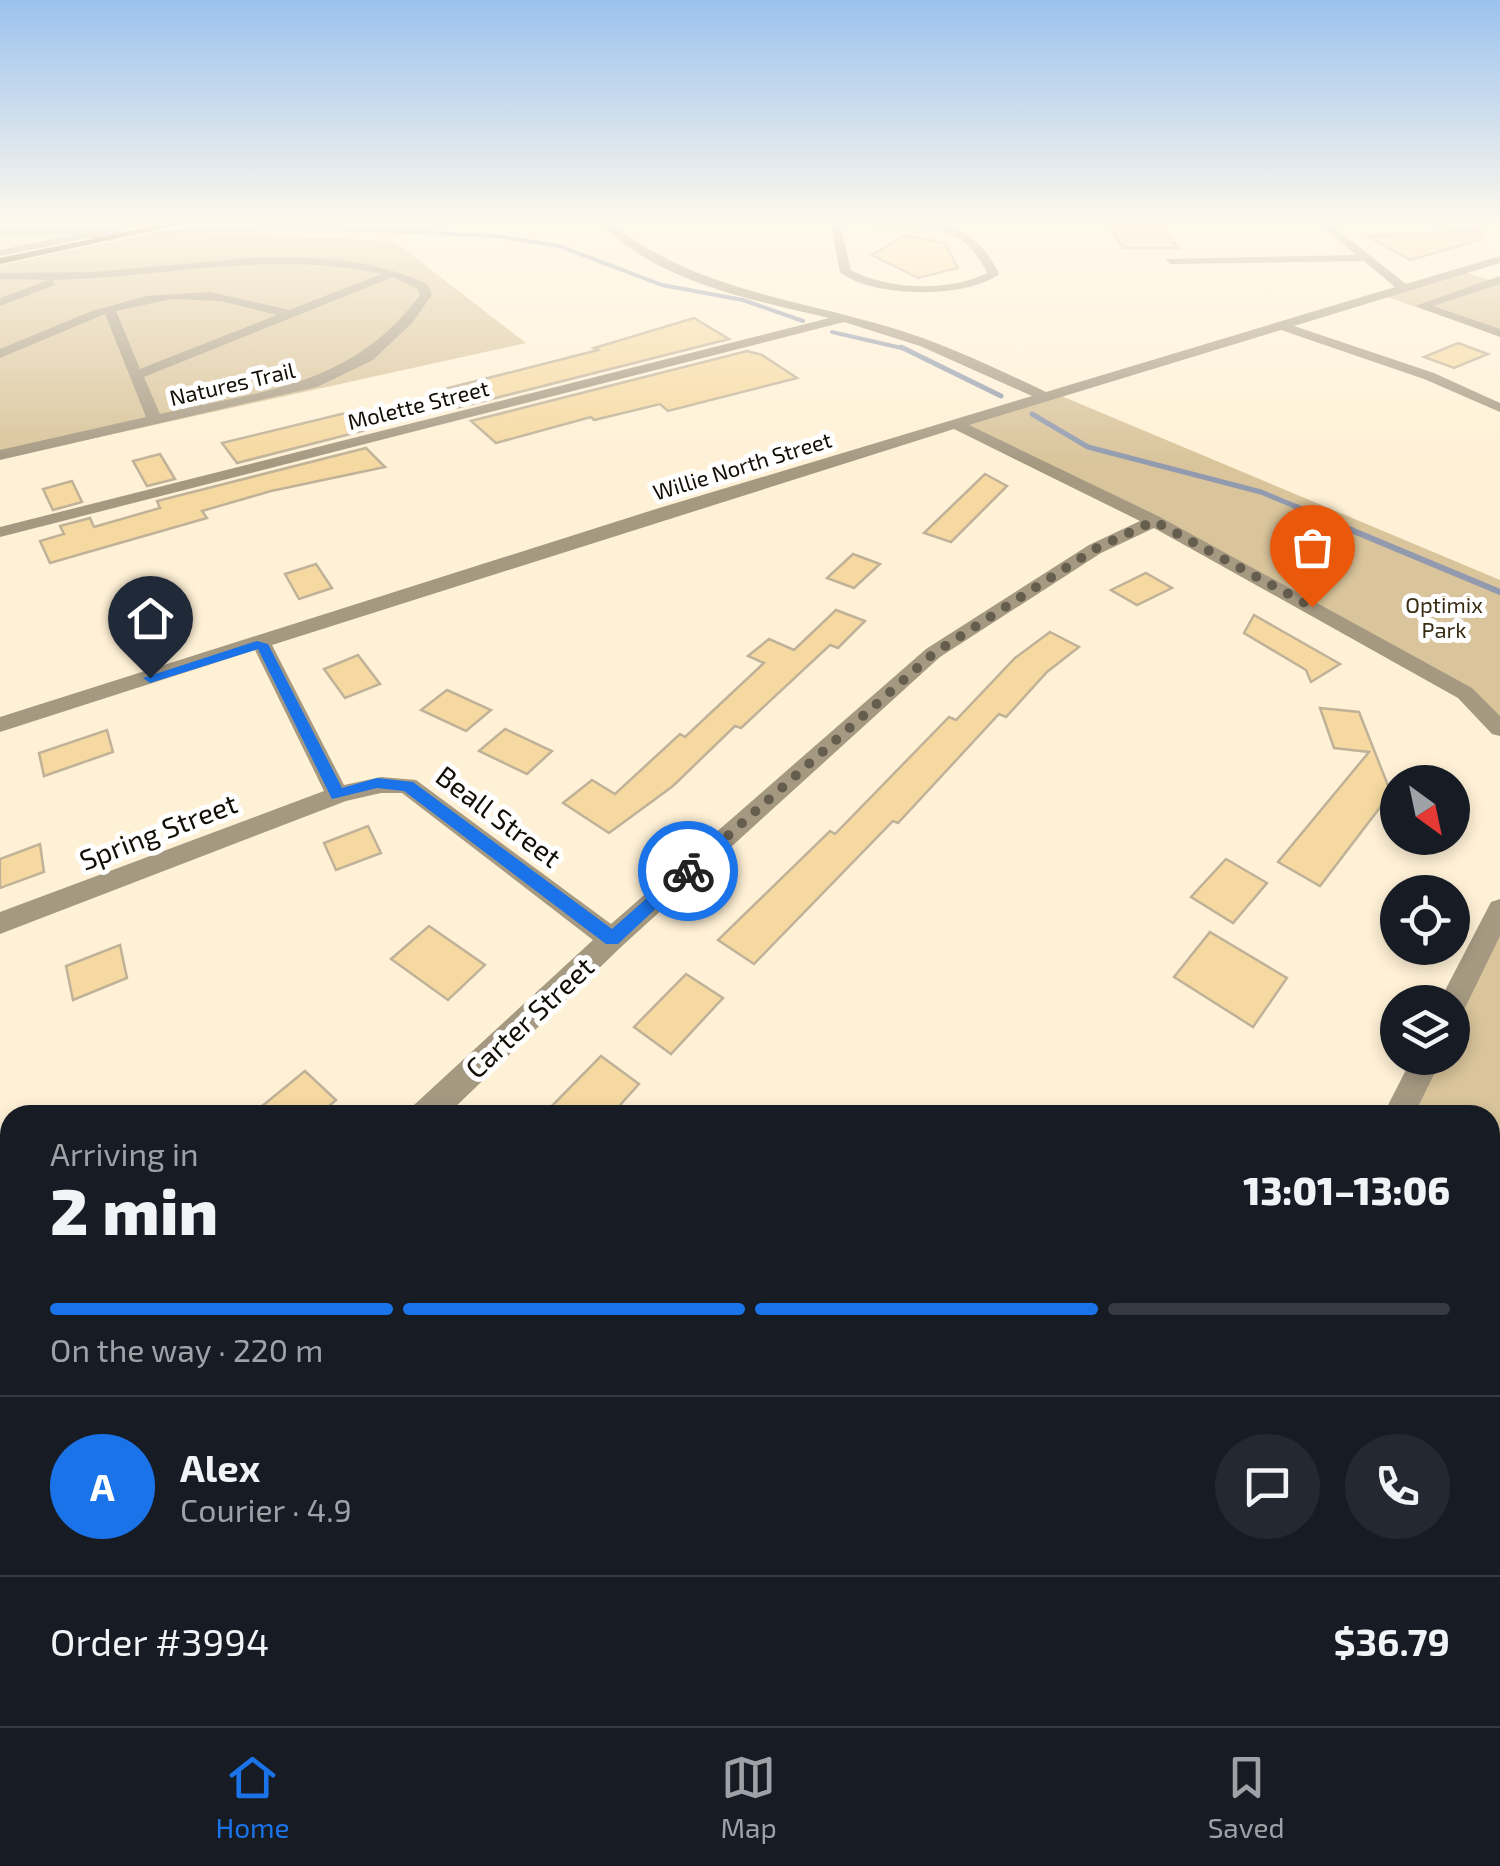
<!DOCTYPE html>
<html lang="en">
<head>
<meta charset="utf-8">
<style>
  body { margin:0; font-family:"Exo 2",sans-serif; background:#242831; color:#f1f3f6; height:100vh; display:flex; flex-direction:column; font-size:38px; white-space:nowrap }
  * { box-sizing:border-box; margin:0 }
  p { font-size:32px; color:#9ea1a6 }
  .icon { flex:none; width:55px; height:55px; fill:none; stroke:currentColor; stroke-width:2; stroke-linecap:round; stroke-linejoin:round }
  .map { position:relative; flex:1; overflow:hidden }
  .drawer { position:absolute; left:0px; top:1105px; width:1500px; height:622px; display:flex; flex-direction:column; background:#171b24; border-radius:30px 30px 0 0; box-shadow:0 5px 15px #0003 }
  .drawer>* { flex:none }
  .needle { width:65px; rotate:147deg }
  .buttons { position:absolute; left:1380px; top:765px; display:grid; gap:20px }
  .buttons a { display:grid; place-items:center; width:90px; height:90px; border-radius:50%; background:#171b24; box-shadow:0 5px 15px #0003; font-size:50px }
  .pin { position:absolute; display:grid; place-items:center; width:85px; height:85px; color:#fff; margin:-102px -42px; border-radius:50% 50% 50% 0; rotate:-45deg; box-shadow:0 0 10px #0007 }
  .pin .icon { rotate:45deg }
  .courier { position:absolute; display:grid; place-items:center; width:100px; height:100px; margin:-50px; border:8px solid #1a73e8; border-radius:50%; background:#fff; color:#222; box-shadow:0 2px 12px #0007 }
  .overview em { font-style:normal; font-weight:800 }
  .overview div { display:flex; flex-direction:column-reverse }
  .overview { display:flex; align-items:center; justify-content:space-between; height:170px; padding:0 50px }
  h1 { font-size:65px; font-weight:800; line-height:75px }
  .bar { display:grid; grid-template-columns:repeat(4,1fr); gap:15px 10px; align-content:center; height:120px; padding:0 50px }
  .bar i { height:12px; border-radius:8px; background:#363941 }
  .bar .active { background:#1a73e8 }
  .bar p { grid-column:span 4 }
  .line { display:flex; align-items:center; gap:25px; padding:0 50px; border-top:2px solid #363941 }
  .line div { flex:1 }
  .round { display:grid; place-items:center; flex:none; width:105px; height:105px; border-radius:52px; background:#242831 }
  .menu { display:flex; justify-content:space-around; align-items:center; height:140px; border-top:2px solid #363941; background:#171b24; font-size:28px; color:#9ea1a6 }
  .menu a { display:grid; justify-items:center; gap:5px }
  .menu .active { color:#1a73e8 }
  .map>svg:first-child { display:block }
  .built { fill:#f4e4c2 }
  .green { fill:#d9c49b }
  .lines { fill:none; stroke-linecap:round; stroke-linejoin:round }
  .stream-far2 { stroke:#919aae; stroke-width:4 }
  .stream-far1 { stroke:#919aae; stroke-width:5 }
  .stream { stroke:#919aae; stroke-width:6 }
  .building { fill:#f6d9a1; stroke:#bfb298; stroke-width:2.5 }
  .minor { fill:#a59982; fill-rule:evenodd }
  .major { fill:#655024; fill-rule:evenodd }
  .route { fill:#1a73e8 }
  .done { stroke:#655d4e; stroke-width:10; stroke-dasharray:0 18 }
  .labels { text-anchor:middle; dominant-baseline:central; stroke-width:10; stroke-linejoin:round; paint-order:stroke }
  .far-street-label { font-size:22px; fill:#120e05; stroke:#fff }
  .far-park-label { font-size:22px; fill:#382c13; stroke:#fff }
  .street-label { font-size:28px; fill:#120e05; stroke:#fff }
</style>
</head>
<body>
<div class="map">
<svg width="1500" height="1726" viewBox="0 0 1500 1726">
  <rect width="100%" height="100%" fill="#fff1d6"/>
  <polygon class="built" points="0,223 53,223 73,243 0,259"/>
  <g class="green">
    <polygon points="163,231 394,241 526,343 0,459 0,265"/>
    <polygon points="1461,271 1500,283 1500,336 1381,295"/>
    <polygon points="1059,395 1500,580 1500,729 1465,693 1375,641 955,424"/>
    <polygon points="1500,909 1500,1726 1103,1726 1106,1718 1490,1718 1490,1115 1398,1115 1427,1058 1452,1058 1453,1005"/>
  </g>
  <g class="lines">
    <g class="stream-far2">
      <polyline points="0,232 125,233"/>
      <polyline points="155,233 306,227 497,236 559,246 662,285 743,300 803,321"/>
      <polyline points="832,332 906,349"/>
    </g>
    <g class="stream-far1">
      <polyline points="901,347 1001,396"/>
      <polyline points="1032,414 1088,447 1261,492 1302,509"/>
    </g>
    <polyline class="stream" points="1296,507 1500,592"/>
  </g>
  <g class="building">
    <polygon points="1157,223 1179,248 1123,248 1107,224"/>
    <polygon points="1481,230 1483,239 1410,260 1367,236"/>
    <polygon points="905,235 945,243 958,268 918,278 872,255"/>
    <polygon points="694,318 729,339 456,408 437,391 598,350 594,348"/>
    <polygon points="1458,343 1488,354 1454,368 1424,357"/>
    <polygon points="747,351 762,355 797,378 668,411 660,404 594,420 591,417 496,443 471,421"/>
    <polygon points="350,412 366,430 237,463 222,443"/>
    <polygon points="366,448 385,467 271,491 202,511 207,518 50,563 40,541 64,534 60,526 90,518 94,527 160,508 157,501"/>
    <polygon points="160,454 175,479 147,486 133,461"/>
    <polygon points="985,474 1007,486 951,542 924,533"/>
    <polygon points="72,481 82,502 53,510 43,489"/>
    <polygon points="853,554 880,564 854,588 827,578"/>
    <polygon points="316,564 332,588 299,599 285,574"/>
    <polygon points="1146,573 1172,588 1137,605 1111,590"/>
    <polygon points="836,610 865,621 838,648 830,645 741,728 735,726 673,786 609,833 563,803 592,780 615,794 680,734 685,737 764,663 748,656 769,639 794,650"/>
    <polygon points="1254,615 1340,664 1311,682 1306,670 1244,633"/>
    <polygon points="1050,632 1079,647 1047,672 1006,717 999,714 898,823 893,821 754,964 718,940 830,831 835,834 949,717 956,720 1015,658"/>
    <polygon points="358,655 380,684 345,698 324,669"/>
    <polygon points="447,690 491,710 466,731 421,710"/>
    <polygon points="1320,708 1359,712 1391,793 1320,886 1278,862 1369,752 1334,748"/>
    <polygon points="505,729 552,751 527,774 479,751"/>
    <polygon points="107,730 113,752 44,776 39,753"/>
    <polygon points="368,826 381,853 336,870 324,843"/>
    <polygon points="40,844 44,872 0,888 0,859"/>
    <polygon points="1226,859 1267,883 1233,923 1191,897"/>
    <polygon points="429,926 485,965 448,1000 391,959"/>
    <polygon points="1210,932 1287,978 1253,1027 1174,977"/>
    <polygon points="120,945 127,978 73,1000 66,966"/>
    <polygon points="686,974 723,998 671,1054 634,1027"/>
    <polygon points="601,1056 639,1084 611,1115 543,1115"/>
    <polygon points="305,1071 336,1100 319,1115 251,1115"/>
  </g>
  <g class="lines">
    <g class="minor">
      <path d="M600 223H611C692 289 793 298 889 327 944 343 995 368 1046 392L1395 287 1364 261 1170 264 1166 259 1356 255 1318 223H1329L1406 284 1500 256V263L1294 326 1434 373 1500 403V412L1424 379 1281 330 969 425 1160 517 1472 688 1500 716V736L1492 734 1458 698 1154 528 1101 553 940 657 621 947 447 1115H410L414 1105 593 940 402 793H381L346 801 0 934V912L324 791 255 650 0 732V717L656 509 1032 396 920 346 844 322 0 537V527L829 318C749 299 660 283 600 223ZM954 429 1140 521 1089 545 926 649 611 924 416 780 381 777 344 785 272 645Z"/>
      <path d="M835 223H846L841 228 851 270C886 290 951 292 987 273 962 220 923 228 873 226L868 223C927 223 969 212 999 274 967 299 871 298 840 272L831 227Z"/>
      <polygon points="88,232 116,238 111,241 88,238 0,256 0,250"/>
      <path d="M263 257C321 257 374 259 427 284L432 295 412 323 373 360 317 387 0 460V450L146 417 105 314 0 358V349L92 311 146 296 210 292 289 310 382 274C273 249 163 278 53 280L55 285 0 306V298L49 280 0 279V273L92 272ZM393 277 418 289 420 295C353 386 262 391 160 414L144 377ZM172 299 221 301 277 315 140 369 116 311Z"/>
      <polygon points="1500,276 1500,284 1433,306 1500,329 1500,337 1415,306"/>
      <polygon points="1500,899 1500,936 1462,1014 1452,1017 1452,1002 1439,1002 1491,902"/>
      <polygon points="1412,1058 1442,1058 1414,1115 1383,1115"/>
      <polygon points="10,1487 10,1533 0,1537 0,1491"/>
      <polygon points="1084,1718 1128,1718 1125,1726 1081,1726"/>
    </g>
    <polygon class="major" points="169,223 187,223 0,264 0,258"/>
  </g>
  <linearGradient id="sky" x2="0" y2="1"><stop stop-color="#9bc2ee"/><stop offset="0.48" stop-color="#fff9ed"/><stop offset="1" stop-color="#fff9ed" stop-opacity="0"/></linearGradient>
  <rect width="1500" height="464" fill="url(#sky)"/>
  <polygon class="route" points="257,641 268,644 342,788 377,778 413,782 612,929 682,867 694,867 696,871 618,944 606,944 404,791 377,788 332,799 258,649 150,683 143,678"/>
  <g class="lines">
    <polyline class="done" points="688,871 933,654 1095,549 1154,521 1312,607"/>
  </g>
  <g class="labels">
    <g class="far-street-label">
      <text transform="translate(232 383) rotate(-13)">Natures Trail</text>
      <text transform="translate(418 404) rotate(-14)">Molette Street</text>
      <text transform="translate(742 465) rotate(-17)">Willie North Street</text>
    </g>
    <g class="far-park-label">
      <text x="1444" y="604">Optimix<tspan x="1444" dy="25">Park</tspan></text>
    </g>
    <g class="street-label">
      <text transform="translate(499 816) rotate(37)">Beall Street</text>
      <text transform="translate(158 831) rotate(-21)">Spring Street</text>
      <text transform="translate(529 1017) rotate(-43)">Carter Street</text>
    </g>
  </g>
</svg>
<div class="buttons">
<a><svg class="needle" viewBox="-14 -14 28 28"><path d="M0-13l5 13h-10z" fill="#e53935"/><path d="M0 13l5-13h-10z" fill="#9ea1a6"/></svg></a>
<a><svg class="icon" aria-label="locate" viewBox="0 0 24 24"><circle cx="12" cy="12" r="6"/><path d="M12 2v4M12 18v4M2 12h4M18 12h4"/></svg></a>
<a><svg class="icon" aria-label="layers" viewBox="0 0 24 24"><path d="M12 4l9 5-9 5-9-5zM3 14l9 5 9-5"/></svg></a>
</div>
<div class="pin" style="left:1312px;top:607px;background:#ea580c"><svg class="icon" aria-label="bag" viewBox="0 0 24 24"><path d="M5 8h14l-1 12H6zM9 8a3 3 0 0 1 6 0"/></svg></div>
<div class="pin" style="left:150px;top:678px;background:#1f2937"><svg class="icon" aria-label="home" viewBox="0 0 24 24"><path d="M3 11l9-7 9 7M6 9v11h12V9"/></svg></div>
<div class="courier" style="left:688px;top:871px"><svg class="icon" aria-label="bike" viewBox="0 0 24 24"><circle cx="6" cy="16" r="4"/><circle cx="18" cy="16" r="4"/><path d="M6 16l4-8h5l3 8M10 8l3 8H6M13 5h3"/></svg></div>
<section class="drawer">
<div class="overview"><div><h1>2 min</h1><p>Arriving in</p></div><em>13:01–13:06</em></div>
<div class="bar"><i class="active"></i><i class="active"></i><i class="active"></i><i></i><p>On the way · 220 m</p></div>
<div class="line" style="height:180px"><b class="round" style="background:#1a73e8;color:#fff">A</b><div><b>Alex</b><p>Courier · 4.9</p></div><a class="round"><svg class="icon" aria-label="chat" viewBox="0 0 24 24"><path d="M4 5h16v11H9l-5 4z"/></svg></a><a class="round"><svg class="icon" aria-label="phone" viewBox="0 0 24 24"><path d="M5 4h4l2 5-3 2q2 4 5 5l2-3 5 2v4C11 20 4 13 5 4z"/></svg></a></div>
<div class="line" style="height:130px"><div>Order #3994</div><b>$36.79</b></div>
</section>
</div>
<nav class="menu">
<a class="active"><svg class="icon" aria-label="home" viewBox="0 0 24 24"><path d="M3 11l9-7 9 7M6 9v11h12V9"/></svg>Home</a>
<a><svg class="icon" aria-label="map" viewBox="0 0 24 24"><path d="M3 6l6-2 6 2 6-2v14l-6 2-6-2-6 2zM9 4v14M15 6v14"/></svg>Map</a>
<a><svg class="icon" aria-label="saved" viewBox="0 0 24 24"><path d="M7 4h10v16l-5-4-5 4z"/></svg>Saved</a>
</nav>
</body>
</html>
